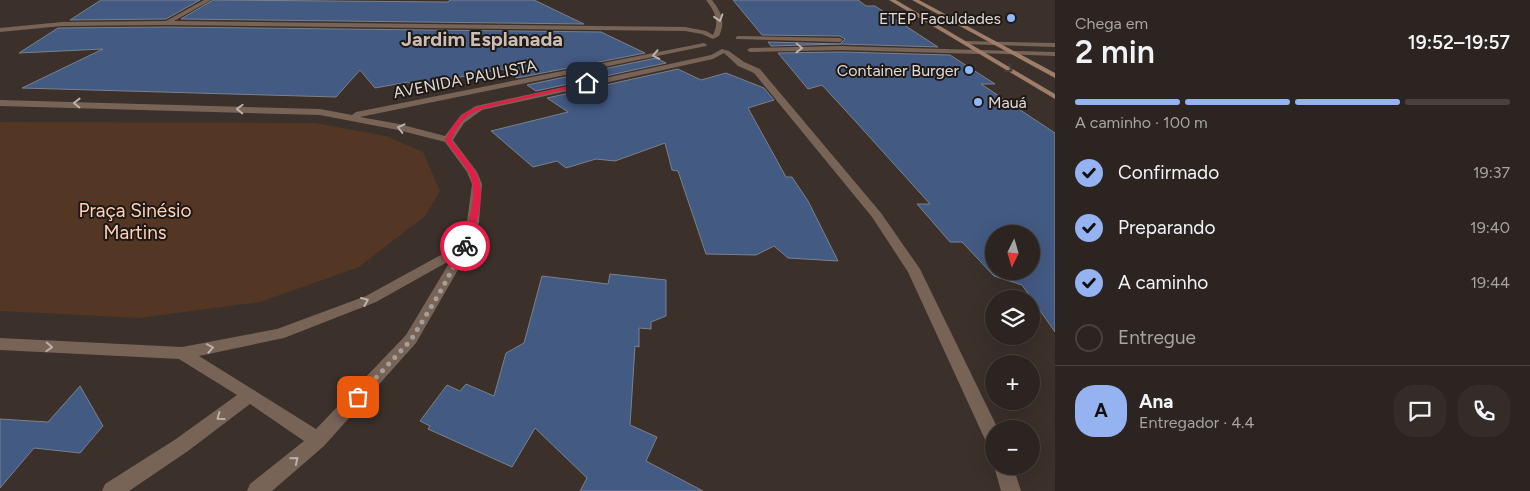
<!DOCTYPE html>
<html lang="pt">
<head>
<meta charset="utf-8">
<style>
  body { margin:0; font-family:Figtree,sans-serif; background:#342c29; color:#f1f3f6; height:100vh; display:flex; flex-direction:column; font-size:19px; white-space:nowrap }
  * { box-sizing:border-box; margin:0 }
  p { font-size:16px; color:#a6a4a5 }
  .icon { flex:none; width:28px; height:28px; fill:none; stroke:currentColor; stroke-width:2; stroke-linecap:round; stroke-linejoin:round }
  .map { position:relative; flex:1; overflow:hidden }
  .drawer { display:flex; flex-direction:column; background:#2c2420; width:475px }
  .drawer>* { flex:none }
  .needle { width:32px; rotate:185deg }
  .buttons { position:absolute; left:985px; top:225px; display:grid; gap:10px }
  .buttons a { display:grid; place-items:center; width:55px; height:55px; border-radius:50%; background:#2c2420; box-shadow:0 5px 20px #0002,0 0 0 1px #48413e; font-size:25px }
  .pin { position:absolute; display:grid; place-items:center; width:42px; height:42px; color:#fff; margin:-21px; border-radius:10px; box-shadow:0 2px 8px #0006 }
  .courier { position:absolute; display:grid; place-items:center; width:50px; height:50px; margin:-25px; border:4px solid #e11d48; border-radius:50%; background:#fff; color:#222; box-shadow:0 1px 6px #0007 }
  .headline em { font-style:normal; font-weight:600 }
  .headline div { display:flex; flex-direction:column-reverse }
  .headline { display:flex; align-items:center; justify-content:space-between; height:85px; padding:0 20px }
  h1 { font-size:32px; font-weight:600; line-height:38px }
  .bar { display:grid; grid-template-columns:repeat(4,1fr); gap:8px 5px; align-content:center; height:60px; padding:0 20px }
  .bar i { height:6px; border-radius:4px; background:#48413e }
  .bar .current { background:#95b2f1 }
  .bar p { grid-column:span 4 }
  .line { display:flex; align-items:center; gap:12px; padding:0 20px; border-top:1px solid #48413e }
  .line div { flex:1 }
  .round { display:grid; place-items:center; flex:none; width:52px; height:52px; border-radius:20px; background:#342c29 }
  ol { padding:0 20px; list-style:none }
  li { display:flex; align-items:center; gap:15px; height:55px }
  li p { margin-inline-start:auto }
  li .icon { padding:5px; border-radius:50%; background:#95b2f1; color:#111; stroke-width:4 }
  li:last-child { color:#a6a4a5 }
  li i { width:28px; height:28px; border:2px solid #48413e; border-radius:50% }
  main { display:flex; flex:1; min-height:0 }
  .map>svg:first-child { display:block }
  .green { fill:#543624 }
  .building { fill:#435a83; stroke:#7a818d; fill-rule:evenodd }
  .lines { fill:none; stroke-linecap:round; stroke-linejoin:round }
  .minor { fill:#786357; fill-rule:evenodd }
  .tertiary { fill:#786357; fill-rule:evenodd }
  .secondary { fill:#9e7d6a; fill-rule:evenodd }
  .oneway { stroke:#bcb0a9 }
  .oneway2 { stroke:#4b3c33 }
  .route { fill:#e11d48 }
  .done { stroke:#a69e99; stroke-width:5; stroke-dasharray:0 9 }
  .poi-dot { fill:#90b8fd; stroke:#1e1916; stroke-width:2 }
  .labels { text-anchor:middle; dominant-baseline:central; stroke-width:4; stroke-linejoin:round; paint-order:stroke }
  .far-poi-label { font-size:16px; fill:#e0d9d5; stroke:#1e1916; text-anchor:end }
  .far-street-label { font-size:16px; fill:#e0d9d5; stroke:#1e1916 }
  .park-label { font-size:19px; fill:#ffd1b7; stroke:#1e1916 }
  .far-district-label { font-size:20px; font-weight:bold; fill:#cbbcb4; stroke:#1e1916 }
</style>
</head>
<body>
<main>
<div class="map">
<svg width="1055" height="491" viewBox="0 0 1055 491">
  <rect width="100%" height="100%" fill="#3b302a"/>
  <polygon class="green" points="0,122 315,123 386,136 423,152 440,191 425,216 359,267 260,302 139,318 0,311"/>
  <g class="building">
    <polygon points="101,0 200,0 166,19 70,20"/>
    <polygon points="213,0 448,2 450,0 534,0 584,24 181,19"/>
    <polygon points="733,0 858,0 866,6 875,6 938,47 841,44 771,46 768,42 840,44 845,39 840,36 762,35"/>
    <polygon points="166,27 601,32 645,53 517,78 502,69 413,86 408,82 375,88 360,70 336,97 22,88 103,49 19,53 58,28"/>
    <path d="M841 52 950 55 995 84H981L1055 133V332L1022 285 994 276 962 242H950L917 204H930L857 123 822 85 808 89 778 53ZM994 234H1031V271H994Z"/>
    <polygon points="656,58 666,63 536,91 527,85"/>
    <polygon points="678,69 701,80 726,73 764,88 774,100 748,108 786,177 792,177 808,201 838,261 788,258 774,246 756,255 706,254 678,171 672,170 665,143 615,161 596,159 566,168 557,161 533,167 491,131 568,112 547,98"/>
    <polygon points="610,274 666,280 666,316 651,322 651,329 639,328 639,347 635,346 630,425 657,437 646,461 703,491 580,491 587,478 535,428 512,467 428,429 430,426 420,421 447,385 460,391 466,384 494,396 506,353 524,343 542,276 608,284"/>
    <polygon points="80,386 103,426 80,453 34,448 0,488 0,419 48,422"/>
  </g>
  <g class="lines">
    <g class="minor">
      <path d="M204 0H211L174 21 685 27 706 31 713 35C720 21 715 12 706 0H712C721 12 726 21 719 36L713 39 702 34 685 31 166 25 62 26 0 32V28L62 22 166 21Z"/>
      <polygon points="738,36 840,38 843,40 840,42 736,39 736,37"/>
      <path d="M704 43 707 45 706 46 360 117 399 124 445 136 461 115 476 106 711 55 722 49 729 51 744 62 760 69 881 213 920 269 998 429H994V448L988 446 908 272 872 217 754 73 738 66 724 53 713 59 482 110 464 123 453 140 477 172 482 184 479 222 471 247 416 343 324 446 272 491H247L250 484 304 441 250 404 188 451 129 491H102L105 484 176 439 237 395 179 359 0 350V338L182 347 277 329 366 296 459 245 467 222 472 184 467 172 445 142 398 130 320 115 0 106V100L320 109 352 115 356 112ZM451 260 406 335 316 429 199 356 284 338 376 302Z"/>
      <polygon points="841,46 979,50 982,52 979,54 841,50 750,52 747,50 750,48"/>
      <polygon points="994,466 1013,466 1021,491 1001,491"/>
    </g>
    <g class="tertiary">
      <polygon points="965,41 1055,43 1055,47 963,44 962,43"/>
      <polygon points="979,50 1055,52 1055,56 977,53 976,52"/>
    </g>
    <g class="secondary">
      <polygon points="889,0 896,0 1055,94 1055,99"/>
      <polygon points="912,0 919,0 1055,73 1055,78"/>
    </g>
  </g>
  <defs><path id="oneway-chevron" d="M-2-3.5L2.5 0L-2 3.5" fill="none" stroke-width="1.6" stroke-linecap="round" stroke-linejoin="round" transform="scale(1.25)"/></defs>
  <g class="oneway">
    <use href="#oneway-chevron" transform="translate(719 18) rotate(73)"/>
    <use href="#oneway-chevron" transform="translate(799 48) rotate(1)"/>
    <use href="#oneway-chevron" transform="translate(656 55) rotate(169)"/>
    <use href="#oneway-chevron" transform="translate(77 103) rotate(-179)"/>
    <use href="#oneway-chevron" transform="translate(240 109) rotate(-178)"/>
    <use href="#oneway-chevron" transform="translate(401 128) rotate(-166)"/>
    <use href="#oneway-chevron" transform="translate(365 301) rotate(-23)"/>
    <use href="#oneway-chevron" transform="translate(49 347) rotate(3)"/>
    <use href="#oneway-chevron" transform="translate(210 348) rotate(-11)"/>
    <use href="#oneway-chevron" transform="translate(220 417) rotate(144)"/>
    <use href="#oneway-chevron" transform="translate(295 460) rotate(-40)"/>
  </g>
  <use class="oneway2" href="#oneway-chevron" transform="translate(1009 69) rotate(31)"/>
  <path class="route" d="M587 82 589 84 481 109C463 117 460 123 451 140 459 150 468 160 475 171 488 192 476 224 469 246L462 248 461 246C468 226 480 190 468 171 461 160 452 150 445 140 455 122 458 115 477 107Z"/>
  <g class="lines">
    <polyline class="done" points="358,397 411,340 439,294 465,246"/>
  </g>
  <g class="poi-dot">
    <circle cx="1011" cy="18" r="5"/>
    <circle cx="969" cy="70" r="5"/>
    <circle cx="978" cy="102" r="5"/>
  </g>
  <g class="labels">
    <g class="far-poi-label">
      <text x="1001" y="18">ETEP Faculdades</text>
      <text x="959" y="70">Container Burger</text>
      <text x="988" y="102" text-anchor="start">Mauá</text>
    </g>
    <g class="far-street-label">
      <text transform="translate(465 79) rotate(-11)">AVENIDA PAULISTA</text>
    </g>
    <g class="park-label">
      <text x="135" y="210">Praça Sinésio<tspan x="135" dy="22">Martins</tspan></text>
    </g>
    <g class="far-district-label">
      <text x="482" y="39">Jardim Esplanada</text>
    </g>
  </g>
</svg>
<div class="buttons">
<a><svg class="needle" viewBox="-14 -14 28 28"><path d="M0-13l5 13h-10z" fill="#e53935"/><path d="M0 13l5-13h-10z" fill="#a6a4a5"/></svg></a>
<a><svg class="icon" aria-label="layers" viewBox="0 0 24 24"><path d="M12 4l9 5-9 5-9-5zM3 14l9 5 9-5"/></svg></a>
<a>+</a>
<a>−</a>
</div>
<div class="pin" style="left:358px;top:397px;background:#ea580c"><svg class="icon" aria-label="bag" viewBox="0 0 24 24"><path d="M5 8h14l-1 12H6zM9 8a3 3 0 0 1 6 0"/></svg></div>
<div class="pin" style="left:587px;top:83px;background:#1f2937"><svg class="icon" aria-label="home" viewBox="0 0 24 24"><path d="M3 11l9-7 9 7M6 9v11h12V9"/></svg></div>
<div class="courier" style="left:465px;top:246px"><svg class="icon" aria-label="bike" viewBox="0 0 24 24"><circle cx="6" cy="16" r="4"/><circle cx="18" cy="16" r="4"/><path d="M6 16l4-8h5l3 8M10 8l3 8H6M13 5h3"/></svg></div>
</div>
<section class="drawer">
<div class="headline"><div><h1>2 min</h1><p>Chega em</p></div><em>19:52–19:57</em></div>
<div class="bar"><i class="current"></i><i class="current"></i><i class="current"></i><i></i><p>A caminho · 100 m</p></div>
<ol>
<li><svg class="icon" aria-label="check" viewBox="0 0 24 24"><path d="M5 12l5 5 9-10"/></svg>Confirmado<p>19:37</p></li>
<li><svg class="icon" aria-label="check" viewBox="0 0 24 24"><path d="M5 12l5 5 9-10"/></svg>Preparando<p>19:40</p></li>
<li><svg class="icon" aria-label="check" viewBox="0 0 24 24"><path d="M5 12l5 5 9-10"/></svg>A caminho<p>19:44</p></li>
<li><i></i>Entregue</li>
</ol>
<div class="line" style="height:90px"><b class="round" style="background:#95b2f1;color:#111">A</b><div><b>Ana</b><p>Entregador · 4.4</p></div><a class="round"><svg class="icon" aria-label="chat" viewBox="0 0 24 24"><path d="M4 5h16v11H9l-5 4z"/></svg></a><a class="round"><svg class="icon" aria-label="phone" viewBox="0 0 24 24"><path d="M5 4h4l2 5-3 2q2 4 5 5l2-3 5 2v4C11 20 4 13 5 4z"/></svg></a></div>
</section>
</main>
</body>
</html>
